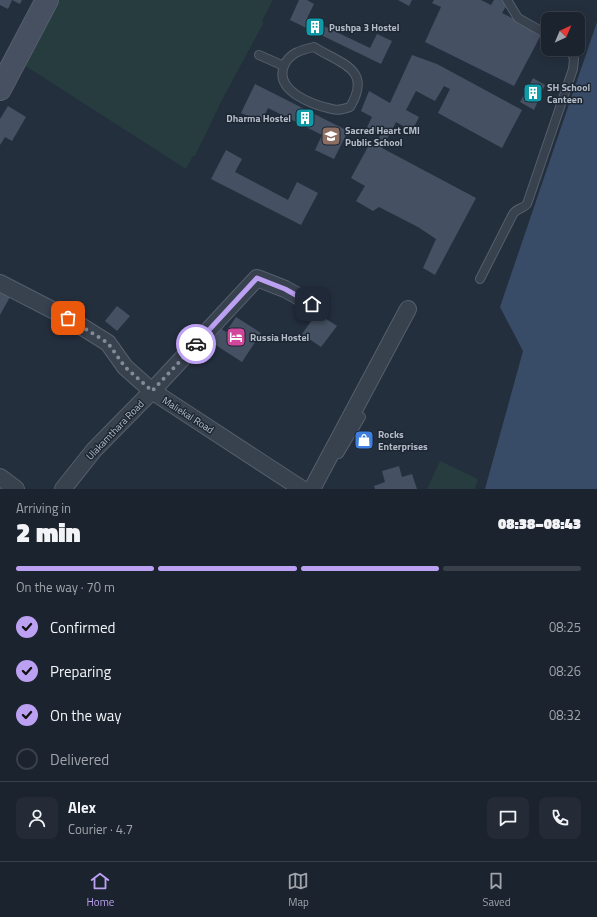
<!DOCTYPE html>
<html lang="en">
<head>
<meta charset="utf-8">
<style>
  body { margin:0; font-family:"Titillium Web",sans-serif; background:#242b36; color:#f1f3f6; height:100vh; display:flex; flex-direction:column; font-size:15px; white-space:nowrap }
  * { box-sizing:border-box; margin:0 }
  p { font-size:13px; color:#a0a4aa }
  .icon { flex:none; width:22px; height:22px; fill:none; stroke:currentColor; stroke-width:2; stroke-linecap:round; stroke-linejoin:round }
  .map { position:relative; height:489px; overflow:hidden }
  .details { display:flex; flex-direction:column; background:#1b232e; flex:1 }
  .details>* { flex:none }
  .needle { width:26px; rotate:44deg }
  .buttons { position:absolute; left:541px; top:12px; display:grid; gap:8px }
  .buttons a { display:grid; place-items:center; width:44px; height:44px; border-radius:8px; background:#1b232e; box-shadow:0 2px 10px #0003,0 0 0 1px #39404a; font-size:20px }
  .pin { position:absolute; display:grid; place-items:center; width:34px; height:34px; color:#fff; margin:-17px; border-radius:8px; box-shadow:0 2px 6px #0006 }
  .courier { position:absolute; display:grid; place-items:center; width:40px; height:40px; margin:-20px; border:3px solid #bca0f2; border-radius:50%; background:#fff; color:#222; box-shadow:0 1px 5px #0007 }
  .overview em { font-style:normal; font-weight:800 }
  .overview div { display:flex; flex-direction:column-reverse }
  .overview { display:flex; align-items:center; justify-content:space-between; height:68px; padding:0 16px }
  h1 { font-size:26px; font-weight:800; line-height:30px }
  .bar { display:grid; grid-template-columns:repeat(4,1fr); gap:6px 4px; align-content:center; height:48px; padding:0 16px }
  .bar i { height:5px; border-radius:3px; background:#39404a }
  .bar .current { background:#bca0f2 }
  .bar p { grid-column:span 4 }
  .line { display:flex; align-items:center; gap:10px; padding:0 16px; border-top:1px solid #39404a }
  .line div { flex:1 }
  .round { display:grid; place-items:center; flex:none; width:42px; height:42px; border-radius:8px; background:#242b36 }
  ol { padding:0 16px; list-style:none }
  li { display:flex; align-items:center; gap:12px; height:44px }
  li p { margin-inline-start:auto }
  li .icon { padding:4px; border-radius:50%; background:#bca0f2; color:#111; stroke-width:4 }
  li:last-child { color:#a0a4aa }
  li i { width:22px; height:22px; border:2px solid #39404a; border-radius:50% }
  .menu { display:flex; justify-content:space-around; align-items:center; height:56px; border-top:1px solid #39404a; background:#1b232e; font-size:11px; color:#a0a4aa }
  .menu a { display:grid; justify-items:center; gap:2px }
  .menu .current { color:#bca0f2 }
  .map>svg:first-child { display:block }
  .green { fill:#263c3f }
  .water { fill:#394c67 }
  .building { fill:#455162 }
  .lines { fill:none; stroke-linecap:round; stroke-linejoin:round }
  .service-casing { stroke:#565f6c; stroke-width:10 }
  .minor-casing { stroke:#565f6c; stroke-width:18 }
  .secondary-casing { stroke:#565f6c; stroke-width:24 }
  .service { stroke:#38414e; stroke-width:8 }
  .minor { stroke:#38414e; stroke-width:16 }
  .secondary { stroke:#465061; stroke-width:22 }
  .done { stroke:#828b98; stroke-width:4; stroke-dasharray:0 7.2 }
  .route { stroke:#bca0f2; stroke-width:5 }
  .labels { text-anchor:middle; dominant-baseline:central; stroke-width:3; stroke-linejoin:round; paint-order:stroke }
  .poi-label { font-size:10px; font-weight:bold; fill:#b4bcc9; stroke:#1d2633; text-anchor:start }
  .street-label { font-size:10px; fill:#b4bcc9; stroke:#1d2633 }
</style>
</head>
<body>
<div class="map">
<svg width="597" height="489" viewBox="0 0 597 489">
  <rect width="100%" height="100%" fill="#242f3e"/>
  <g class="green">
    <polygon points="58,0 273,0 262,21 264,22 223,98 195,156 193,156 186,169 24,65"/>
    <polygon points="440,461 478,479 475,489 427,489"/>
  </g>
  <polygon class="water" points="597,22 597,489 485,489 523,351 500,307"/>
  <g class="building">
    <polygon points="0,0 22,0 20,4 12,0 8,9 0,5"/>
    <polygon points="299,0 307,0 314,4 307,18 370,48 377,34 392,41 381,64 290,20"/>
    <polygon points="398,0 412,0 409,6"/>
    <polygon points="434,0 481,0 491,5 494,0 503,0 508,3 502,13 542,33 514,86 425,42 441,7 432,3"/>
    <polygon points="412,55 437,64 522,110 502,148 438,113 450,89 444,86 435,101 416,91 406,110 419,117 412,131 396,122 382,148 476,198 435,275 423,268 436,239 418,227 379,207 373,211 356,201 365,186 351,178 370,143 374,146 381,134 367,127 372,117 361,111 369,91 390,103"/>
    <polygon points="533,78 545,85 534,110 520,102"/>
    <polygon points="255,84 348,131 334,159 315,150 322,135 268,108 261,122 241,113"/>
    <polygon points="8,106 26,117 12,141 5,137 0,145 0,119"/>
    <polygon points="226,150 242,159 235,172 288,200 297,182 318,193 301,225 211,179"/>
    <polygon points="0,289 11,295 0,315"/>
    <polygon points="117,306 130,316 117,331 105,321"/>
    <polygon points="317,313 337,326 321,347 302,334"/>
    <polygon points="236,317 261,333 242,362 211,342 220,328 226,332"/>
    <polygon points="399,466 402,477 412,474 417,489 375,489 374,486 385,482 382,471"/>
  </g>
  <g class="lines">
    <defs>
      <g id="service">
        <polyline points="507,0 518,18 548,35"/>
        <path d="M259 55 284 66C289 53 301 50 314 47 341 64 373 69 350 107 344 109 338 111 332 109 313 105 274 91 284 66"/>
        <path d="M480 279 513 214C517 208 523 209 527 204L573 69 574 59 570 49"/>
        <polyline points="339,454 361,417"/>
      </g>
      <g id="minor">
        <polyline points="0,283 68,318 108,343 125,367 152,391 302,489"/>
        <polyline points="0,477 16,489"/>
        <polyline points="63,489 94,450 152,391 257,278 285,289 312,304"/>
        <polyline points="312,489 408,309"/>
      </g>
      <polyline id="secondary" points="0,89 47,0"/>
    </defs>
    <use href="#service" class="service-casing"/>
    <use href="#minor" class="minor-casing"/>
    <use href="#secondary" class="secondary-casing"/>
    <use href="#service" class="service"/>
    <use href="#minor" class="minor"/>
    <use href="#secondary" class="secondary"/>
  </g>
  <g class="lines">
    <polyline class="done" points="68,318 108,343 125,367 152,391 196,344"/>
    <polyline class="route" points="196,344 257,278 285,289 312,304"/>
  </g>
  <defs>
    <symbol id="building-square" viewBox="-11 -11 22 22"><rect x="-9" y="-9" width="18" height="18" rx="4" fill="#0f9aa8" stroke="#1d2633"/><path d="M-4-6H4V6H1V3H-1V6H-4ZM-2.5-4.3h1.7v1.8h-1.7ZM.8-4.3h1.7v1.8H.8ZM-2.5-1h1.7V.8h-1.7ZM.8-1h1.7V.8H.8Z" fill="#fff"/></symbol>
    <symbol id="school-square" viewBox="-11 -11 22 22"><rect x="-9" y="-9" width="18" height="18" rx="4" fill="#8d6e63" stroke="#1d2633"/><path d="M0-5L7-2L0 1L-7-2ZM-4 1L0 2.5L4 1V4Q0 6-4 4Z" fill="#fff"/></symbol>
    <symbol id="hotel-square" viewBox="-11 -11 22 22"><rect x="-9" y="-9" width="18" height="18" rx="4" fill="#d1479c" stroke="#1d2633"/><path d="M-6-4.5h1.5V1H6V5H4.5V3h-9V5H-6ZM-4 0a1.8 1.8 0 1 1 3.6 0ZM.5 0V-2.5h3Q6-2.5 6 0Z" fill="#fff"/></symbol>
    <symbol id="shop-square" viewBox="-11 -11 22 22"><rect x="-9" y="-9" width="18" height="18" rx="4" fill="#3f7fe0" stroke="#1d2633"/><path d="M-5-2.5h2.3a2.7 3.5 0 0 1 5.4 0H5L5.5 6h-11ZM-1.5-2.5h3a1.5 2.3 0 0 0-3 0Z" fill="#fff"/></symbol>
  </defs>
  <g fill-rule="evenodd">
    <use href="#building-square" x="304" y="16" width="22" height="22"/>
    <use href="#building-square" x="522" y="82" width="22" height="22"/>
    <use href="#building-square" x="294" y="107" width="22" height="22"/>
    <use href="#school-square" x="320" y="125" width="22" height="22"/>
    <use href="#hotel-square" x="225" y="326" width="22" height="22"/>
    <use href="#shop-square" x="353" y="429" width="22" height="22"/>
  </g>
  <g class="labels">
    <g class="poi-label">
      <text x="329" y="27">Pushpa 3 Hostel</text>
      <text x="547" y="87">SH School<tspan x="547" dy="12">Canteen</tspan></text>
      <text x="291" y="118" text-anchor="end">Dharma Hostel</text>
      <text x="345" y="130">Sacred Heart CMI<tspan x="345" dy="12">Public School</tspan></text>
      <text x="250" y="337">Russia Hostel</text>
      <text x="378" y="434">Rocks<tspan x="378" dy="12">Enterprises</tspan></text>
    </g>
    <g class="street-label">
      <text transform="translate(188 415) rotate(33)">Maliekal Road</text>
      <text transform="translate(115 430) rotate(-46)">Ulakamthara Road</text>
    </g>
  </g>
</svg>
<div class="buttons">
<a><svg class="needle" viewBox="-14 -14 28 28"><path d="M0-13l5 13h-10z" fill="#e53935"/><path d="M0 13l5-13h-10z" fill="#a0a4aa"/></svg></a>
</div>
<div class="pin" style="left:68px;top:318px;background:#ea580c"><svg class="icon" aria-label="bag" viewBox="0 0 24 24"><path d="M5 8h14l-1 12H6zM9 8a3 3 0 0 1 6 0"/></svg></div>
<div class="pin" style="left:312px;top:304px;background:#1f2937"><svg class="icon" aria-label="home" viewBox="0 0 24 24"><path d="M3 11l9-7 9 7M6 9v11h12V9"/></svg></div>
<div class="courier" style="left:196px;top:344px"><svg class="icon" aria-label="car" viewBox="0 0 24 24"><path d="M5 17H2v-5l4-1 3-4h7l3 4 3 1v5h-3M9 17h6M6 11h13"/><circle cx="7" cy="17" r="2"/><circle cx="17" cy="17" r="2"/></svg></div>
</div>
<section class="details">
<div class="overview"><div><h1>2 min</h1><p>Arriving in</p></div><em>08:38–08:43</em></div>
<div class="bar"><i class="current"></i><i class="current"></i><i class="current"></i><i></i><p>On the way · 70 m</p></div>
<ol>
<li><svg class="icon" aria-label="check" viewBox="0 0 24 24"><path d="M5 12l5 5 9-10"/></svg>Confirmed<p>08:25</p></li>
<li><svg class="icon" aria-label="check" viewBox="0 0 24 24"><path d="M5 12l5 5 9-10"/></svg>Preparing<p>08:26</p></li>
<li><svg class="icon" aria-label="check" viewBox="0 0 24 24"><path d="M5 12l5 5 9-10"/></svg>On the way<p>08:32</p></li>
<li><i></i>Delivered</li>
</ol>
<div class="line" style="height:72px"><a class="round"><svg class="icon" aria-label="person" viewBox="0 0 24 24"><circle cx="12" cy="8" r="4"/><path d="M4 21q1-7 8-7t8 7"/></svg></a><div><b>Alex</b><p>Courier · 4.7</p></div><a class="round"><svg class="icon" aria-label="chat" viewBox="0 0 24 24"><path d="M4 5h16v11H9l-5 4z"/></svg></a><a class="round"><svg class="icon" aria-label="phone" viewBox="0 0 24 24"><path d="M5 4h4l2 5-3 2q2 4 5 5l2-3 5 2v4C11 20 4 13 5 4z"/></svg></a></div>
</section>
<nav class="menu">
<a class="current"><svg class="icon" aria-label="home" viewBox="0 0 24 24"><path d="M3 11l9-7 9 7M6 9v11h12V9"/></svg>Home</a>
<a><svg class="icon" aria-label="map" viewBox="0 0 24 24"><path d="M3 6l6-2 6 2 6-2v14l-6 2-6-2-6 2zM9 4v14M15 6v14"/></svg>Map</a>
<a><svg class="icon" aria-label="saved" viewBox="0 0 24 24"><path d="M7 4h10v16l-5-4-5 4z"/></svg>Saved</a>
</nav>
</body>
</html>
